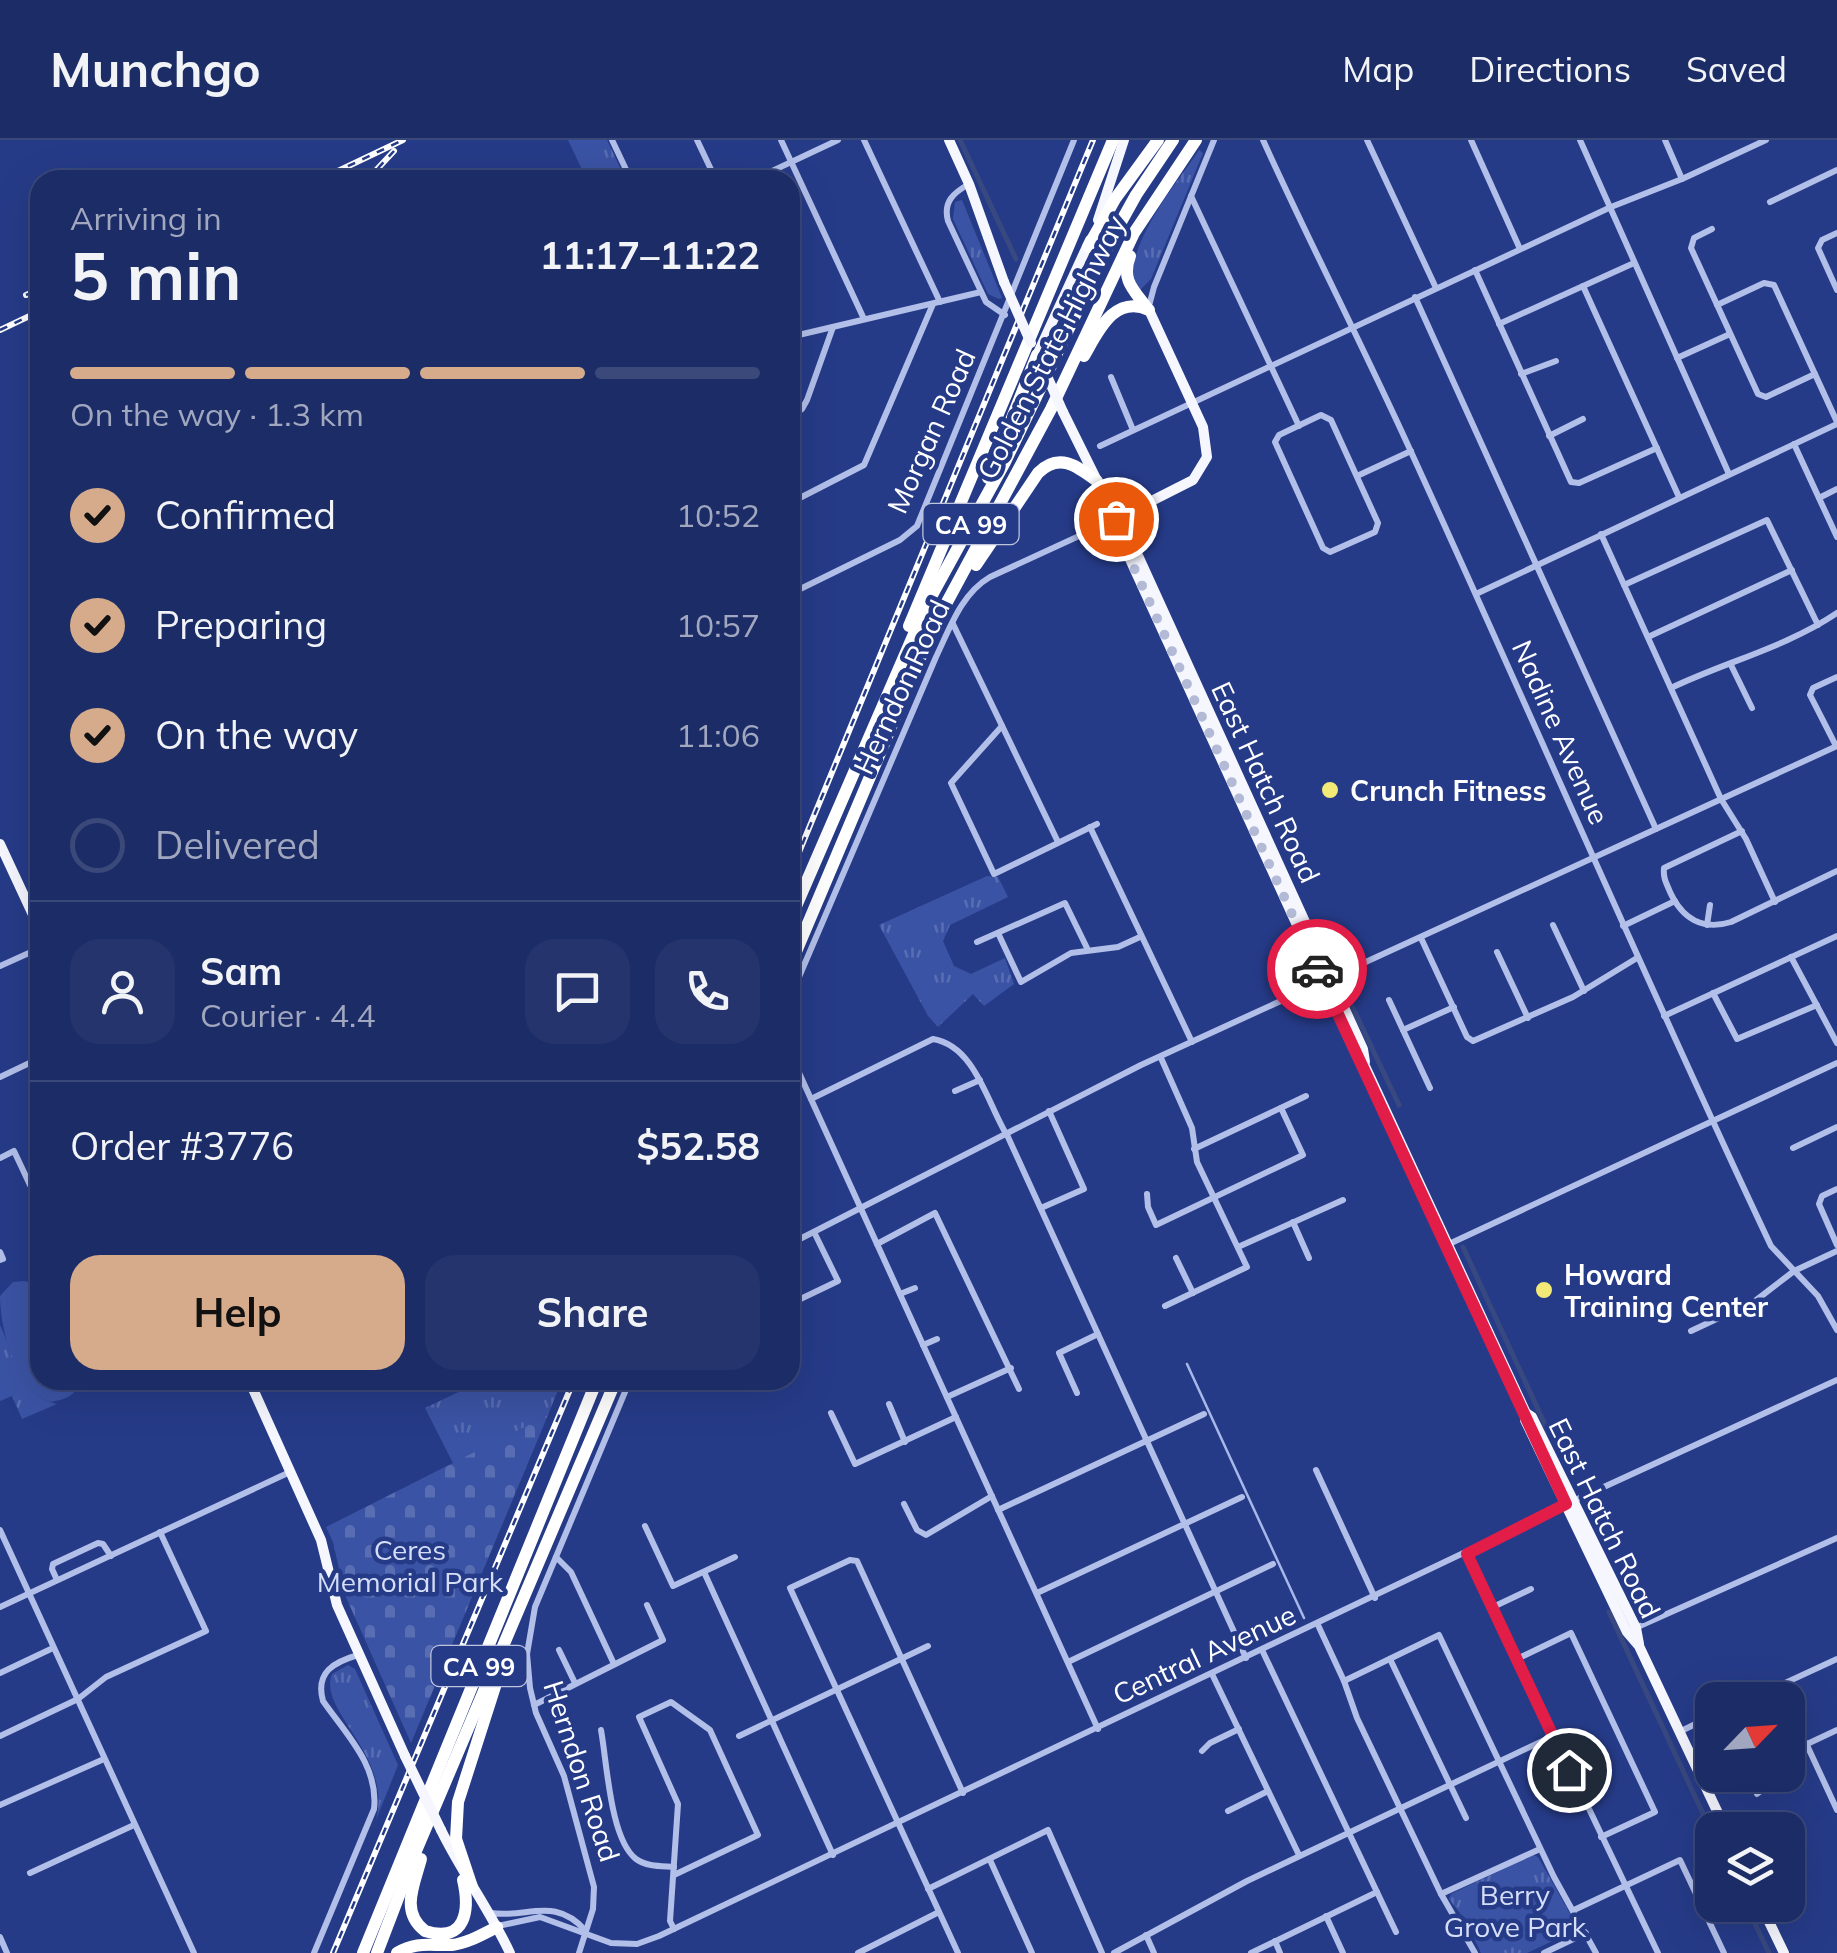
<!DOCTYPE html>
<html lang="en">
<head>
<meta charset="utf-8">
<style>
  body { margin:0; font-family:Mulish,sans-serif; background:#25346c; color:#f1f3f6; height:100vh; display:flex; flex-direction:column; font-size:38px; white-space:nowrap }
  * { box-sizing:border-box; margin:0 }
  p { font-size:32px; color:#a0a7bf }
  .icon { flex:none; width:55px; height:55px; fill:none; stroke:currentColor; stroke-width:2; stroke-linecap:round; stroke-linejoin:round }
  .map { position:relative; flex:1; overflow:hidden }
  .details { position:absolute; left:30px; top:30px; width:770px; height:1220px; display:flex; flex-direction:column; background:#1c2c66; border-radius:30px; box-shadow:0 10px 40px #0002,0 0 0 2px #3a487a }
  .details>* { flex:none }
  .needle { width:65px; rotate:65deg }
  .controls { position:absolute; left:1695px; top:1542px; display:grid; gap:20px }
  .controls a { display:grid; place-items:center; width:110px; height:110px; border-radius:20px; background:#1c2c66; box-shadow:0 10px 40px #0002,0 0 0 2px #3a487a; font-size:50px }
  .pin { position:absolute; display:grid; place-items:center; width:85px; height:85px; color:#fff; margin:-42px; border:5px solid #fff; border-radius:50%; box-shadow:0 2px 10px #0007 }
  .courier { position:absolute; display:grid; place-items:center; width:100px; height:100px; margin:-50px; border:8px solid #e11d48; border-radius:50%; background:#fff; color:#222; box-shadow:0 2px 12px #0007 }
  .summary em { font-style:normal; font-weight:700 }
  .summary div { display:flex; flex-direction:column-reverse }
  .summary { display:flex; align-items:center; justify-content:space-between; height:170px; padding:0 40px }
  h1 { font-size:65px; font-weight:700; line-height:75px }
  .bar { display:grid; grid-template-columns:repeat(4,1fr); gap:15px 10px; align-content:center; height:120px; padding:0 40px }
  .bar i { height:12px; border-radius:8px; background:#3a487a }
  .bar .on { background:#d6ab8b }
  .bar p { grid-column:span 4 }
  .line { display:flex; align-items:center; gap:25px; padding:0 40px; border-top:2px solid #3a487a }
  .line div { flex:1 }
  .round { display:grid; place-items:center; flex:none; width:105px; height:105px; border-radius:30px; background:#25346c }
  ol { padding:0 40px; list-style:none }
  li { display:flex; align-items:center; gap:30px; height:110px }
  li p { margin-inline-start:auto }
  li .icon { padding:10px; border-radius:50%; background:#d6ab8b; color:#111; stroke-width:4 }
  li:last-child { color:#a0a7bf }
  li i { width:55px; height:55px; border:5px solid #3a487a; border-radius:50% }
  .cta { display:flex; gap:20px; margin-top:auto; padding:20px 40px }
  .cta a { flex:1; height:115px; border-radius:30px; background:#d6ab8b; color:#111; font-size:40px; font-weight:700; line-height:115px; text-align:center }
  .cta a+a { background:#25346c; color:#f1f3f6 }
  header { display:flex; align-items:center; gap:60px; box-sizing:border-box; height:140px; padding:0 50px; background:#1c2c66; border-bottom:2px solid #3a487a }
  header strong { font-size:48px }
  nav { display:flex; gap:55px; margin-inline-start:auto; font-size:35px }
  .map>svg:first-child { display:block }
  .grass { fill:url(#grass-tufts) }
  .cemetery { fill:url(#cemetery-stones) }
  .garden { fill:#3b53a4 }
  .lines { fill:none; stroke-linecap:round; stroke-linejoin:round }
  .stream { stroke:#a7b7e9; stroke-width:2.5 }
  .canal { stroke:#384880; stroke-width:5 }
  .minor { stroke:#b2bfe9; stroke-width:6 }
  .major { stroke:#f5f6fe; stroke-width:10 }
  .highway { stroke:#fff; stroke-width:12 }
  .rail-casing { stroke:#fff; stroke-width:6 }
  .rail { stroke:#263b88; stroke-width:2.5; stroke-dasharray:8; stroke-linecap:butt }
  .major-bridge { stroke:#f5f6fe; stroke-width:10 }
  .done { stroke:#b3bad5; stroke-width:10; stroke-dasharray:0 18 }
  .route { stroke:#e11d48; stroke-width:12 }
  .poi-dot { fill:#f2e977; stroke:#263b88; stroke-width:4 }
  .labels { text-anchor:middle; dominant-baseline:central; stroke-width:9; stroke-linejoin:round; paint-order:stroke }
  .shield { fill:#263b88; stroke:#bec4db; stroke-width:2.5 }
  .shield-label { font-size:25px; font-weight:bold; fill:#fff }
  .street-label { font-size:28px; fill:#fff; stroke:#263b88 }
  .poi-label { font-size:28px; font-weight:bold; fill:#fff; stroke:#263b88; text-anchor:start }
  .park-label { font-size:28px; fill:#d6def7; stroke:#263b88 }
</style>
</head>
<body>
<header>
<strong>Munchgo</strong>
<nav><a>Map</a><a>Directions</a><a>Saved</a></nav>
</header>
<div class="map">
<svg width="1837" height="1813" viewBox="0 0 1837 1813">
  <defs>
    <pattern id="grass-tufts" width="24" height="20" patternUnits="userSpaceOnUse" patternTransform="scale(2.5)"><rect width="24" height="20" fill="#3b53a4"/><path d="M3 7l-1-3M5 7V3M7 7l1-3M15 17l-1-3M17 17v-4M19 17l1-3" fill="none" stroke="#586db2"/></pattern>
    <pattern id="cemetery-stones" width="16" height="16" patternUnits="userSpaceOnUse" patternTransform="scale(2.5)"><rect width="16" height="16" fill="#3b53a4"/><path d="M2 7V4a2 2 0 0 1 4 0v3zM10 15v-3a2 2 0 0 1 4 0v3z" fill="#586db2"/></pattern>
  </defs>
  <rect width="100%" height="100%" fill="#263b88"/>
  <g class="grass">
    <polygon points="568,0 607,0 626,40 587,40"/>
    <path d="M1199 10 1203 13 1151 139 1140 150 1131 142C1134 93 1172 50 1199 10Z"/>
    <polygon points="962,60 1002,158 999,159 988,154 953,79 955,62"/>
    <polygon points="987,736 998,737 1008,757 950,785 943,801 954,826 971,834 1005,818 1014,844 984,866 973,854 938,887 928,876 879,785"/>
    <path d="M0 1185C14 1215 23 1257 57 1264L22 1279 12 1256 0 1261Z"/>
    <polygon points="484,1240 562,1240 548,1275 454,1325 425,1268"/>
    <path d="M348 1525 355 1529 398 1625 376 1680C393 1614 317 1571 332 1534Z"/>
    <polygon points="1533,1715 1538,1717 1577,1786 1576,1790 1527,1813 1481,1813 1466,1781 1449,1759 1451,1754"/>
  </g>
  <polygon class="cemetery" points="548,1275 411,1603 345,1455 333,1402 326,1387"/>
  <path class="garden" d="M24 1141 40 1145V1240H81C75 1256 67 1259 51 1262 16 1251 0 1189 0 1156L13 1142Z"/>
  <g class="lines">
    <polyline class="stream" points="1187,1224 1304,1478"/>
    <g class="canal">
      <polyline points="960,0 1016,119"/>
      <polyline points="1344,849 1399,965"/>
      <polyline points="1463,1107 1548,1291"/>
      <polyline points="1609,1472 1712,1693"/>
      <polyline points="1746,1765 1769,1813"/>
    </g>
    <g class="minor">
      <polyline points="612,0 631,40"/>
      <polyline points="697,0 716,40"/>
      <polyline points="781,0 864,179"/>
      <polyline points="864,0 940,162"/>
      <path d="M1263 0C1311 106 1364 208 1412 314 1533 578 1647 844 1771 1106L1818 1156 1837 1190"/>
      <polyline points="1367,0 1436,148"/>
      <polyline points="1471,0 1520,109"/>
      <polyline points="1580,0 1729,334"/>
      <polyline points="1665,0 1682,39"/>
      <polyline points="753,40 838,0"/>
      <path d="M969 44C953 53 943 62 948 81L986 162 1005 175"/>
      <polyline points="1191,56 1299,286"/>
      <polyline points="1770,62 1837,30"/>
      <polyline points="1712,89 1694,98 1691,108 1758,254 1766,257 1815,234"/>
      <polyline points="1837,93 1822,100 1818,108 1837,150"/>
      <polyline points="1475,130 1571,342 1579,343 1657,308"/>
      <polyline points="1583,146 1679,357"/>
      <polyline points="1415,157 1656,689"/>
      <polyline points="1717,165 1764,143 1774,145 1837,282"/>
      <polyline points="1149,166 1154,147 1214,0"/>
      <polyline points="1499,184 1634,123"/>
      <polyline points="790,197 981,152"/>
      <polyline points="1677,218 1730,194"/>
      <polyline points="1521,234 1556,221"/>
      <polyline points="1111,237 1133,290"/>
      <polygon points="1321,275 1331,280 1378,383 1375,392 1330,412 1323,408 1275,302 1279,295"/>
      <polyline points="790,277 802,269 807,260 833,187"/>
      <polyline points="1549,296 1583,279"/>
      <polyline points="1794,304 1837,397"/>
      <polyline points="1100,306 1611,67 1682,39 1766,0"/>
      <polyline points="1357,336 1411,311"/>
      <polyline points="1819,358 1837,349"/>
      <polyline points="790,363 864,325 933,164"/>
      <polyline points="1601,394 1721,659 1746,699 1775,762"/>
      <polyline points="1624,445 1767,380 1818,485"/>
      <polyline points="790,454 900,400 917,386 1074,0"/>
      <polyline points="1476,454 1837,284"/>
      <polyline points="953,484 1058,702"/>
      <polyline points="1648,497 1792,430"/>
      <polyline points="1731,525 1752,568"/>
      <path d="M1671 548C1725 522 1787 507 1837 473"/>
      <polyline points="1002,586 951,643 994,734 1097,684"/>
      <polyline points="1836,606 1810,555 1813,548 1837,537"/>
      <polyline points="1090,687 1192,902"/>
      <path d="M1742 691 1664 728C1663 738 1666 742 1670 752 1682 778 1702 791 1731 782L1837 731"/>
      <polyline points="1553,785 1584,851"/>
      <polyline points="1707,785 1710,765"/>
      <polyline points="1623,786 1675,761"/>
      <polyline points="998,793 1021,842 1071,813 1118,807 1140,797"/>
      <polyline points="1421,798 1467,897 1473,901 1573,857 1637,818"/>
      <polyline points="977,802 1065,763 1087,808"/>
      <polyline points="1497,812 1528,878"/>
      <polyline points="1791,817 1837,903"/>
      <polyline points="0,826 40,808"/>
      <polyline points="1713,853 1737,899 1817,865"/>
      <path d="M790 858 936 517C950 488 961 454 990 437L1116 379"/>
      <polyline points="1389,860 1430,948"/>
      <polyline points="1664,876 1837,796"/>
      <polyline points="1403,890 1454,867"/>
      <polyline points="790,913 1098,1589"/>
      <polyline points="1161,918 1192,988 1197,1022 1247,1127 1165,1166"/>
      <polyline points="0,937 40,918"/>
      <polyline points="955,951 980,940"/>
      <path d="M811 959 933 899C976 906 988 966 1008 997L1246 1518"/>
      <polyline points="1793,1008 1837,987"/>
      <polyline points="1194,1009 1306,956"/>
      <polyline points="0,1018 14,1011 30,1045"/>
      <polyline points="1837,1049 1822,1056 1819,1064 1837,1105"/>
      <polyline points="1147,1054 1148,1067 1156,1085 1303,1015 1281,968"/>
      <polyline points="1041,1068 1084,1049 1049,971"/>
      <polyline points="1293,1082 1309,1118"/>
      <polyline points="790,1104 1141,925 1837,606"/>
      <polyline points="877,1104 935,1073 1019,1249"/>
      <polyline points="1449,1104 1837,923"/>
      <polyline points="1238,1107 1343,1060"/>
      <polyline points="0,1112 3,1119 0,1120"/>
      <polyline points="1176,1118 1193,1153"/>
      <polyline points="900,1154 915,1148"/>
      <polyline points="790,1164 838,1141 814,1092"/>
      <polyline points="1691,1191 1755,1161 1794,1131 1837,1111"/>
      <polyline points="923,1205 937,1199"/>
      <polyline points="325,1240 329,1249 348,1240"/>
      <polyline points="1077,1253 1059,1213 1098,1194"/>
      <polyline points="947,1257 1011,1228"/>
      <polyline points="889,1264 905,1302"/>
      <polyline points="831,1273 855,1324 956,1277"/>
      <polyline points="1316,1330 1375,1458"/>
      <polyline points="904,1364 917,1390 926,1395 992,1356"/>
      <polyline points="998,1370 1204,1274"/>
      <polyline points="645,1386 673,1446 735,1417"/>
      <polyline points="0,1390 194,1813"/>
      <polyline points="1467,1414 1658,1813"/>
      <polyline points="556,1417 571,1432 614,1524"/>
      <polyline points="704,1432 833,1715"/>
      <polyline points="57,1440 52,1429 53,1424 98,1403 103,1404 111,1416"/>
      <polyline points="1037,1453 1242,1357"/>
      <polyline points="0,1467 290,1332"/>
      <polyline points="1493,1467 1531,1449"/>
      <polyline points="1318,1485 1344,1541 1357,1578 1441,1754 1475,1813"/>
      <polyline points="1633,1489 1837,1398"/>
      <polyline points="559,1510 575,1543"/>
      <polyline points="1262,1510 1396,1792"/>
      <polyline points="1390,1519 1466,1678"/>
      <polyline points="1517,1519 1571,1493 1655,1672 1601,1697"/>
      <polyline points="1068,1522 1273,1424"/>
      <polyline points="0,1533 53,1508"/>
      <polyline points="1212,1534 1299,1715"/>
      <polyline points="1344,1541 1439,1495 1554,1737 1596,1813"/>
      <polyline points="1748,1560 1837,1519"/>
      <polyline points="534,1565 663,1500 647,1465"/>
      <path d="M601 1590C607 1622 610 1699 636 1719 647 1727 662 1726 674 1727"/>
      <polyline points="1679,1592 1712,1576"/>
      <polyline points="0,1596 78,1559 106,1537 206,1491 160,1392"/>
      <polyline points="739,1596 928,1506"/>
      <polyline points="1806,1603 1837,1670"/>
      <polyline points="1202,1611 1210,1603 1239,1589"/>
      <polyline points="1788,1613 1837,1590"/>
      <polyline points="1757,1654 1766,1647 1773,1635"/>
      <polyline points="0,1665 104,1619"/>
      <polyline points="1228,1671 1268,1651"/>
      <polyline points="990,1720 1032,1813"/>
      <polyline points="30,1733 134,1685"/>
      <polyline points="674,1735 758,1695 710,1590 671,1562 639,1577 678,1664 670,1781 674,1789"/>
      <polyline points="928,1749 1048,1690 1102,1813"/>
      <polyline points="1441,1754 1540,1709"/>
      <polyline points="1574,1770 1680,1720 1724,1813"/>
      <path d="M491 1773C527 1779 554 1755 586 1791"/>
      <polyline points="1326,1776 1343,1813"/>
      <polyline points="498,1786 540,1777 611,1803 637,1804 659,1796 1558,1368 1837,1240"/>
      <polyline points="1146,1795 1154,1813"/>
      <polyline points="0,1797 7,1813"/>
      <polyline points="1275,1801 1280,1813"/>
      <path d="M314 1813 374 1669C379 1626 346 1594 323 1561 315 1532 334 1522 358 1515"/>
      <polyline points="579,1813 593,1769 594,1747 564,1636 536,1573 530,1548 527,1514 535,1467 630,1240"/>
      <polyline points="858,1813 939,1772"/>
      <polyline points="958,1813 790,1448 850,1420 857,1421 963,1653"/>
      <polyline points="1114,1813 1247,1741 1553,1596"/>
      <polyline points="1251,1813 1377,1752"/>
      <polyline points="1544,1813 1586,1793"/>
    </g>
    <g class="major">
      <polyline points="949,0 969,44 1004,142"/>
      <polyline points="1098,80 1124,0"/>
      <polyline points="1037,215 1090,100"/>
      <polyline points="1063,272 1116,379 1118,393 1355,912 1366,928 1526,1273 1525,1280 1627,1492 1639,1506 1726,1690"/>
      <polyline points="1116,379 1193,340 1207,317 1203,287 1149,170"/>
      <polyline points="1116,380 1125,387 1363,909 1365,922"/>
      <polyline points="0,704 40,790"/>
      <polyline points="249,1240 321,1400 337,1465 405,1616"/>
      <polyline points="1526,1273 1532,1277 1636,1488 1639,1504"/>
      <path d="M441 1690C462 1733 490 1770 510 1813"/>
      <polyline points="1761,1765 1784,1813"/>
    </g>
    <g class="highway">
      <polyline points="1088,107 1115,59 1158,0"/>
      <path d="M1130 116C1121 140 1133 149 1147 168"/>
      <path d="M1084 216C1098 192 1114 154 1149 170"/>
      <polyline points="988,338 1037,215"/>
      <path d="M976 425 1038 333C1059 312 1077 326 1097 341"/>
      <polyline points="909,486 1113,0"/>
      <polyline points="790,780 927,464 1005,322 1111,100 1136,55 1173,0"/>
      <polyline points="790,826 932,490 1051,269 1134,93 1196,0"/>
      <path d="M421 1719C414 1745 400 1772 425 1791 466 1804 470 1770 463 1740"/>
      <polyline points="472,1747 456,1699 458,1662 500,1531"/>
      <polyline points="363,1813 597,1240"/>
      <polyline points="377,1813 416,1711 616,1240"/>
      <path d="M397 1813C417 1801 431 1806 452 1805 468 1803 483 1794 497 1787"/>
    </g>
    <defs>
      <g id="rail">
        <polyline points="319,40 403,0"/>
        <polyline points="367,40 394,11"/>
        <polyline points="26,155 40,149"/>
        <polyline points="0,190 40,171"/>
        <polyline points="790,734 1093,0"/>
        <polyline points="333,1813 574,1240"/>
      </g>
    </defs>
    <use href="#rail" class="rail-casing"/>
    <use href="#rail" class="rail"/>
    <g class="major-bridge">
      <polyline points="1004,142 1031,203"/>
      <polyline points="1043,227 1063,272"/>
      <polyline points="405,1616 441,1690"/>
    </g>
  </g>
  <g class="lines">
    <polyline class="done" points="1116,379 1118,393 1317,829"/>
    <polyline class="route" points="1317,829 1566,1364 1467,1414 1569,1630"/>
  </g>
  <g class="poi-dot">
    <circle cx="1330" cy="650" r="10"/>
    <circle cx="1544" cy="1150" r="10"/>
  </g>
  <g class="labels">
    <g class="shield">
      <rect x="923.5" y="364" width="95" height="40" rx="8"/>
      <rect x="431.5" y="1506" width="95" height="40" rx="8"/>
    </g>
    <g class="shield-label">
      <text x="971" y="384">CA 99</text>
      <text x="479" y="1526">CA 99</text>
    </g>
    <g class="street-label">
      <text transform="translate(1051 207) rotate(-63)">Golden State Highway</text>
      <text transform="translate(931 291) rotate(-66)">Morgan Road</text>
      <text transform="translate(901 547) rotate(-65)">Herndon Road</text>
      <text transform="translate(1561 592) rotate(66)">Nadine Avenue</text>
      <text transform="translate(1266 642) rotate(65)">East Hatch Road</text>
      <text transform="translate(1605 1378) rotate(64)">East Hatch Road</text>
      <text transform="translate(1204 1514) rotate(-25)">Central Avenue</text>
      <text transform="translate(582 1631) rotate(72)">Herndon Road</text>
    </g>
    <g class="poi-label">
      <text x="1350" y="650">Crunch Fitness</text>
      <text x="1564" y="1134">Howard<tspan x="1564" dy="32">Training Center</tspan></text>
    </g>
    <g class="park-label">
      <text x="410" y="1409">Ceres<tspan x="410" dy="32">Memorial Park</tspan></text>
      <text x="1515" y="1754">Berry<tspan x="1515" dy="32">Grove Park</tspan></text>
    </g>
  </g>
</svg>
<div class="controls">
<a><svg class="needle" viewBox="-14 -14 28 28"><path d="M0-13l5 13h-10z" fill="#e53935"/><path d="M0 13l5-13h-10z" fill="#a0a7bf"/></svg></a>
<a><svg class="icon" aria-label="layers" viewBox="0 0 24 24"><path d="M12 4l9 5-9 5-9-5zM3 14l9 5 9-5"/></svg></a>
</div>
<div class="pin" style="left:1116px;top:379px;background:#ea580c"><svg class="icon" aria-label="bag" viewBox="0 0 24 24"><path d="M5 8h14l-1 12H6zM9 8a3 3 0 0 1 6 0"/></svg></div>
<div class="pin" style="left:1569px;top:1630px;background:#1f2937"><svg class="icon" aria-label="home" viewBox="0 0 24 24"><path d="M3 11l9-7 9 7M6 9v11h12V9"/></svg></div>
<div class="courier" style="left:1317px;top:829px"><svg class="icon" aria-label="car" viewBox="0 0 24 24"><path d="M5 17H2v-5l4-1 3-4h7l3 4 3 1v5h-3M9 17h6M6 11h13"/><circle cx="7" cy="17" r="2"/><circle cx="17" cy="17" r="2"/></svg></div>
<section class="details">
<div class="summary"><div><h1>5 min</h1><p>Arriving in</p></div><em>11:17–11:22</em></div>
<div class="bar"><i class="on"></i><i class="on"></i><i class="on"></i><i></i><p>On the way · 1.3 km</p></div>
<ol>
<li><svg class="icon" aria-label="check" viewBox="0 0 24 24"><path d="M5 12l5 5 9-10"/></svg>Confirmed<p>10:52</p></li>
<li><svg class="icon" aria-label="check" viewBox="0 0 24 24"><path d="M5 12l5 5 9-10"/></svg>Preparing<p>10:57</p></li>
<li><svg class="icon" aria-label="check" viewBox="0 0 24 24"><path d="M5 12l5 5 9-10"/></svg>On the way<p>11:06</p></li>
<li><i></i>Delivered</li>
</ol>
<div class="line" style="height:180px"><a class="round"><svg class="icon" aria-label="person" viewBox="0 0 24 24"><circle cx="12" cy="8" r="4"/><path d="M4 21q1-7 8-7t8 7"/></svg></a><div><b>Sam</b><p>Courier · 4.4</p></div><a class="round"><svg class="icon" aria-label="chat" viewBox="0 0 24 24"><path d="M4 5h16v11H9l-5 4z"/></svg></a><a class="round"><svg class="icon" aria-label="phone" viewBox="0 0 24 24"><path d="M5 4h4l2 5-3 2q2 4 5 5l2-3 5 2v4C11 20 4 13 5 4z"/></svg></a></div>
<div class="line" style="height:130px"><div>Order #3776</div><b>$52.58</b></div>
<div class="cta"><a>Help</a><a>Share</a></div>
</section>
</div>
</body>
</html>
